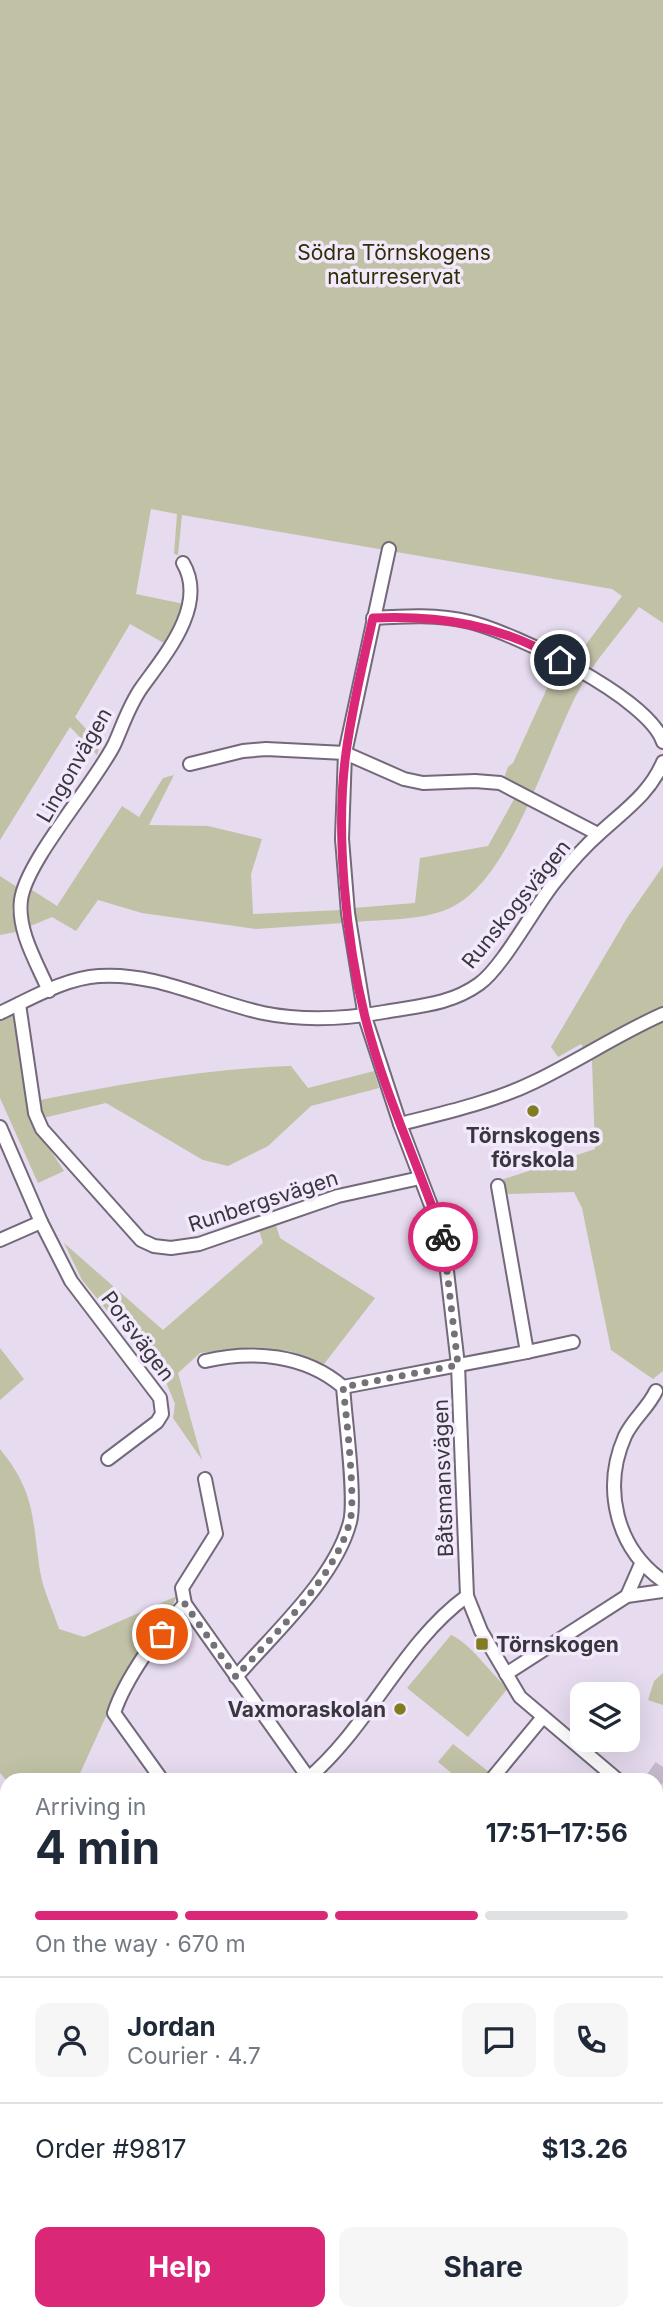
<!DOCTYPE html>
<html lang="en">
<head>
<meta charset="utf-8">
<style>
  body { margin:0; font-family:Inter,sans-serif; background:#f6f6f7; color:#1f2937; height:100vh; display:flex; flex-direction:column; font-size:26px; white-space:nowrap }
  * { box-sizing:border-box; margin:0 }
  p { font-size:23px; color:#747a83 }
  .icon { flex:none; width:38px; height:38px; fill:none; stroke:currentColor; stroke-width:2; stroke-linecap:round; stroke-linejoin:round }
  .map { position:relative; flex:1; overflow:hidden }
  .details { position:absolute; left:0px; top:1773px; width:663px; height:548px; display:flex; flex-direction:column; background:#fff; border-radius:21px 21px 0 0; box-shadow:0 7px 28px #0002 }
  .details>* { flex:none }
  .fabs { position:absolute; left:570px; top:1682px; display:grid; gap:14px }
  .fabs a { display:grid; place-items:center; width:70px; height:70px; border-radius:14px; background:#fff; box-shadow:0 7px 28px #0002; font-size:35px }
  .pin { position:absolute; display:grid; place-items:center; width:60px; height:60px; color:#fff; margin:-30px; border:4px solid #fff; border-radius:50%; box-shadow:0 2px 7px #0007 }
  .courier { position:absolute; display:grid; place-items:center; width:70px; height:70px; margin:-35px; border:5px solid #db2777; border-radius:50%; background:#fff; color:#222; box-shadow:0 2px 9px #0007 }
  .summary em { font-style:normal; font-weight:700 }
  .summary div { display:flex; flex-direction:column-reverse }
  .summary { display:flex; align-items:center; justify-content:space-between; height:119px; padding:0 35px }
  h1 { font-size:46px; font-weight:700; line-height:52px }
  .bar { display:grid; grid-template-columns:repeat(4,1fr); gap:10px 7px; align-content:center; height:84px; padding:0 35px }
  .bar i { height:9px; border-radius:5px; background:#e0e1e3 }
  .bar .on { background:#db2777 }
  .bar p { grid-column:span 4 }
  .line { display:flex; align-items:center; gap:18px; padding:0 35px; border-top:2px solid #e0e1e3 }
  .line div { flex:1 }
  .round { display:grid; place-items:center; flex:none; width:74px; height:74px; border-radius:14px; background:#f6f6f7 }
  .action { display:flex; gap:14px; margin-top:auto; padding:14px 35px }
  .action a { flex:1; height:80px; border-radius:14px; background:#db2777; color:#fff; font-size:28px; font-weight:700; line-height:80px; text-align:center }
  .action a+a { background:#f6f6f7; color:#1f2937 }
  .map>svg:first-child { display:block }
  .green { fill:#c1c1a6 }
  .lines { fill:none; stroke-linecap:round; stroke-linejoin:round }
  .highway-tunnel { stroke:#c4bacb; stroke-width:18; stroke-dasharray:18 9; stroke-linecap:butt }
  .minor-casing { stroke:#73697a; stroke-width:16 }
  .minor { stroke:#fff; stroke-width:12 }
  .done { stroke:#76707b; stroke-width:7; stroke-dasharray:0 12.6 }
  .route { stroke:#db2777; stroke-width:9 }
  .poi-dot { fill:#817c22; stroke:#f3e9fc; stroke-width:2.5 }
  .labels { text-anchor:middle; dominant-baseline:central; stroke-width:7; stroke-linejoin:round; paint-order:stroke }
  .park-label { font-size:21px; fill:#312e05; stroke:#f3e9fc }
  .street-label { font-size:21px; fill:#3a363d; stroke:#f3e9fc }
  .poi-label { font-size:21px; font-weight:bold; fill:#3a363d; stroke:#f3e9fc }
</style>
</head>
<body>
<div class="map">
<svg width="663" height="2320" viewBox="0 0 663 2320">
  <rect width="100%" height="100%" fill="#e6dbef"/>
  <g class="green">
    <path d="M0 0H663V623L639 607C622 630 602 652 587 676 550 734 515 879 450 908 422 921 385 919 355 922L353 908 415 903 420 858 488 846 518 792 504 778 508 767 513 763 560 660 570 666 622 596 612 589 182 515 178 555 174 554 177 514 151 509 136 594 184 604 169 646 130 624 75 717 100 744 97 755 70 727 0 840Z"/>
    <polygon points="174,775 149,825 208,826 262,839 251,874 253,914 341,910 343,923 256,929 142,913 98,900 76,931 52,917 28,927 29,888 57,906 122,806 139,817 163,778"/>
    <polygon points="663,866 663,1371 653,1379 611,1350 582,1208 574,1192 504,1194 498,1181 595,1149 592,1060 581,1044 558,1057 551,1047 627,918"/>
    <polygon points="0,876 17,887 12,910 16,932 0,935"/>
    <polygon points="18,1010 31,1120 64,1171 38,1183 0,1098 0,1020"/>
    <path d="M291 1066 308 1088 374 1071 379 1088 311 1106 268 1146 228 1166 203 1160 106 1103 43 1118 40 1100C123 1084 205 1069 291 1066Z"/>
    <polygon points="275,1222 280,1238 375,1298 324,1364 289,1351 253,1347 200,1353 178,1373 202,1460 173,1418 175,1404 166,1382 82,1280 64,1243 163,1330 263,1243 258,1227"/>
    <polygon points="0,1348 24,1379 0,1400"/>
    <path d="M0 1449C36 1493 32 1519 40 1571 43 1590 53 1610 59 1629L84 1637 177 1596 166 1620 117 1692 77 1780 7 1781 0 1773Z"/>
    <path d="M451 1635C473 1645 489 1673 508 1688L468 1737 407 1688Z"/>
    <polygon points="663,1673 663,1705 648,1700 654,1681"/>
    <polygon points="453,1744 489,1772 484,1780 460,1780 438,1762"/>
    <polygon points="656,1859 663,1865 663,2117 656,2123"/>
    <polygon points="0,2242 7,2244 7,2274 0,2271"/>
    <polygon points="120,2314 200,2314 210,2320 125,2320"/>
  </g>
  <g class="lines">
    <g class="highway-tunnel">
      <polyline points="654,1780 663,1767"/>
      <polyline points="656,1832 663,1822"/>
      <polyline points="293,2320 297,2314"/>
      <polyline points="328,2320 332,2314"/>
    </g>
    <defs>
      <g id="minor">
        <polyline points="389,549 345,753 342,839 348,913 365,1017 400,1124 443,1237 458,1365 467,1596 481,1631 520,1697 618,1780"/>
        <path d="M373 618C405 616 438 614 470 622 515 633 649 698 663 742"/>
        <polyline points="190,764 243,751 266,749 345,753 404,779 423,783 475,781 500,783 598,834"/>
        <path d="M49 991C37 963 17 931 21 900 26 861 93 786 114 745 123 725 129 705 142 687 165 655 208 605 183 563"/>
        <polyline points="19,1004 35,1113 42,1129 141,1240 154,1246 171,1248 199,1244 338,1196 420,1178"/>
        <path d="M0 1013C30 999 65 978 99 976 156 972 208 1001 263 1013 302 1021 345 1019 384 1012 417 1006 450 1005 479 984 502 968 534 908 554 883 568 865 584 847 601 832 625 810 650 793 663 762"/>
        <path d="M400 1124C444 1113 493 1102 534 1082 578 1061 618 1034 663 1014"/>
        <polyline points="0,1127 41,1222 71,1281 160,1398 162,1414 157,1422 108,1459"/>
        <polyline points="0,1240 41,1222"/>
        <polyline points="527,1352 573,1342"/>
        <path d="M205 1361C252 1350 305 1354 343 1387L344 1398C346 1425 356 1500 350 1522 335 1579 274 1633 236 1677"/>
        <polyline points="343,1387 527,1352 498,1186"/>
        <path d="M656 1391C648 1408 633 1419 625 1436 602 1488 616 1548 663 1581"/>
        <polyline points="205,1479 216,1534 182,1588 185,1604 310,1780"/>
        <polyline points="627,1596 641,1564"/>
        <polyline points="506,1674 627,1596 663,1591"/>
        <path d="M162 1780 114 1713C125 1679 160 1630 185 1604"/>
        <path d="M306 1780C369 1728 401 1644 467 1596"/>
        <polyline points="491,1780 543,1717"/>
        <polyline points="656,1810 663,1816"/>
        <polyline points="0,2021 7,2003"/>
        <polyline points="0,2083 7,2093"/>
        <polyline points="656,2265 663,2269"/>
        <polyline points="26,2314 30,2320 49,2320"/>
        <polyline points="377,2314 393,2320"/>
        <polyline points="501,2320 511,2314"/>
      </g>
    </defs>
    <use href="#minor" class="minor-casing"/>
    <use href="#minor" class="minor"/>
  </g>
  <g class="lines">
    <path class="done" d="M162 1634 185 1604 236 1677C274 1633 335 1579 350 1521 356 1501 346 1412 343 1387L458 1365 443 1237"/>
    <path class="route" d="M443 1237C418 1164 384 1093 365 1017 346 940 335 832 346 753 352 708 363 662 373 618 440 615 501 625 560 660"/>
  </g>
  <g class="poi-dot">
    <circle cx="533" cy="1111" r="7"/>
    <rect x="475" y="1637" width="14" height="14" rx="3.5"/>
    <circle cx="400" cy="1709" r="7"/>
  </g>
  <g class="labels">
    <g class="park-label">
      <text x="394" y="252">Södra Törnskogens<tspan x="394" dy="24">naturreservat</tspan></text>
    </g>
    <g class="street-label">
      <text transform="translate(74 765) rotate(-60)">Lingonvägen</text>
      <text transform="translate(516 904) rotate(-51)">Runskogsvägen</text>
      <text transform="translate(263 1201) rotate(-18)">Runbergsvägen</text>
      <text transform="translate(138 1336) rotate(53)">Porsvägen</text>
      <text transform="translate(443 1478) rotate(-92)">Båtsmansvägen</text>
    </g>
    <g class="poi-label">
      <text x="533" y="1135">Törnskogens<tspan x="533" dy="24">förskola</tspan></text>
      <text x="496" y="1644" text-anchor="start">Törnskogen</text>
      <text x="386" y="1709" text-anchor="end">Vaxmoraskolan</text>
    </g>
  </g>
</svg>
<div class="fabs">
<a><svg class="icon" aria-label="layers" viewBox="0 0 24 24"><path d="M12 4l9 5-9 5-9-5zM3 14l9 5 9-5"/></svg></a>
</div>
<div class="pin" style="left:162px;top:1634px;background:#ea580c"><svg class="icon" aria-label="bag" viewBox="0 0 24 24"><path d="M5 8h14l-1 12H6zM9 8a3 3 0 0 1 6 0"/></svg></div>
<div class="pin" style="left:560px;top:660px;background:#1f2937"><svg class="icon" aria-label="home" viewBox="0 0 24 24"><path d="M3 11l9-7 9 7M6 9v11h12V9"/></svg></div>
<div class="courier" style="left:443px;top:1237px"><svg class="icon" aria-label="bike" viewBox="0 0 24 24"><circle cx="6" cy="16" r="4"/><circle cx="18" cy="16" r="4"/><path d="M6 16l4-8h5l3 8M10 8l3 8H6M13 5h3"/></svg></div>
<section class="details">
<div class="summary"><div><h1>4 min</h1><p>Arriving in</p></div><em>17:51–17:56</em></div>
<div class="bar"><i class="on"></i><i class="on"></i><i class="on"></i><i></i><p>On the way · 670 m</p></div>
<div class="line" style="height:126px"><a class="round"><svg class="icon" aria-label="person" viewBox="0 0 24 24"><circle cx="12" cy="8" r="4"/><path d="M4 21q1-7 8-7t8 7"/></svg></a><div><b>Jordan</b><p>Courier · 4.7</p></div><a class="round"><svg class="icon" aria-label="chat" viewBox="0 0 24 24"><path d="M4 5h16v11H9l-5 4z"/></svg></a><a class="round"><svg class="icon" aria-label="phone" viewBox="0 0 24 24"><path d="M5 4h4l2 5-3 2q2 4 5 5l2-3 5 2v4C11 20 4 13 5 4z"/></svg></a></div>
<div class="line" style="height:91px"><div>Order #9817</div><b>$13.26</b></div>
<div class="action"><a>Help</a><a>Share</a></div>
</section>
</div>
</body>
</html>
